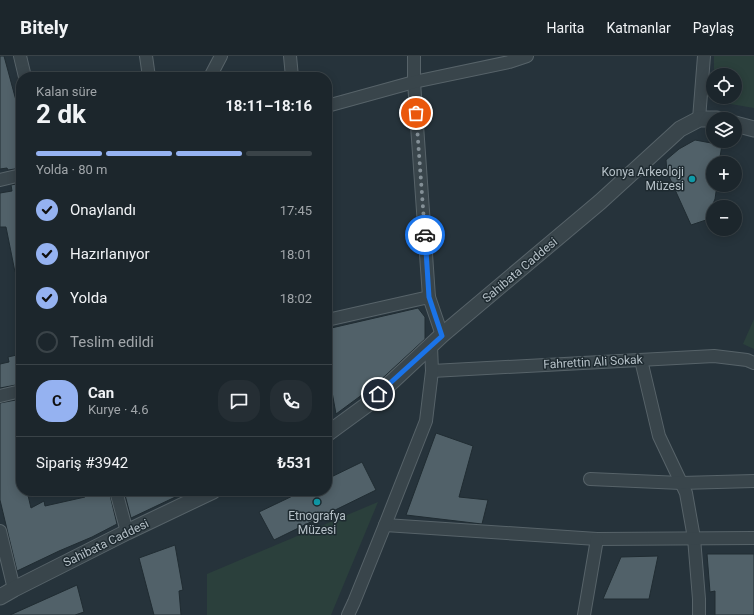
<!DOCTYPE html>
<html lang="tr">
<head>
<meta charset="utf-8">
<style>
  body { margin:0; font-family:Roboto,sans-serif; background:#252e34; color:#f1f3f6; height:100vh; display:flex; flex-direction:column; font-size:15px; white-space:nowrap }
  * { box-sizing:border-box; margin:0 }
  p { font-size:13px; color:#a0a5a9 }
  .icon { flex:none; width:22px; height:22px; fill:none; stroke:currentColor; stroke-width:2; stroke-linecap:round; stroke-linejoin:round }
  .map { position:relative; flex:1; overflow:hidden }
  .sheet { position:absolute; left:16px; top:16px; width:316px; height:424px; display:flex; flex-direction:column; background:#1c262c; border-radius:16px; box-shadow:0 2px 10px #0003,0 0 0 1px #3a4348 }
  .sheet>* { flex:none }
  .fabs { position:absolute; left:706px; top:12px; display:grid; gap:8px }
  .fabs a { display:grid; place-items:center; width:36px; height:36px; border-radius:50%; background:#1c262c; box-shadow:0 2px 10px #0003,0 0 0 1px #3a4348; font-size:20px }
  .pin { position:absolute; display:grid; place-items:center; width:34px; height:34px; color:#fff; margin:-17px; border:2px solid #fff; border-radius:50%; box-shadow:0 1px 4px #0007 }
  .courier { position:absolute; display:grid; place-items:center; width:40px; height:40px; margin:-20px; border:3px solid #1a73e8; border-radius:50%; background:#fff; color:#222; box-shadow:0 1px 5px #0007 }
  .head em { font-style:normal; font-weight:700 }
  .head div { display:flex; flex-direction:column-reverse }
  .head { display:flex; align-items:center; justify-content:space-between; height:68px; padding:0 20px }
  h1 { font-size:26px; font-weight:700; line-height:30px }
  .bar { display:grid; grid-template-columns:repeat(4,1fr); gap:6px 4px; align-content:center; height:48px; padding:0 20px }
  .bar i { height:5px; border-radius:3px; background:#3a4348 }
  .bar .active { background:#95b2f1 }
  .bar p { grid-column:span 4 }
  .line { display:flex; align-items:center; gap:10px; padding:0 20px; border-top:1px solid #3a4348 }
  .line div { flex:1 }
  .round { display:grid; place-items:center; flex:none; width:42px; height:42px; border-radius:16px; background:#252e34 }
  ol { padding:0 20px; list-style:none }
  li { display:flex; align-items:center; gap:12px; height:44px }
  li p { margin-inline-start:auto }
  li .icon { padding:4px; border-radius:50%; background:#95b2f1; color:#111; stroke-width:4 }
  li:last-child { color:#a0a5a9 }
  li i { width:22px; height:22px; border:2px solid #3a4348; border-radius:50% }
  header { display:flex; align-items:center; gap:24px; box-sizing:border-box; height:56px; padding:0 20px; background:#1c262c; border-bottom:1px solid #3a4348 }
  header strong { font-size:19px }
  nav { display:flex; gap:22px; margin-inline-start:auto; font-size:14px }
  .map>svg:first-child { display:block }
  .green { fill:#2b403c }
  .building { fill:#516169; stroke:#202c32 }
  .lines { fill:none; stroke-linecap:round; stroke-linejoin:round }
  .minor-casing { stroke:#576369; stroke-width:14 }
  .tertiary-casing { stroke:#576369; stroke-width:17 }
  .minor { stroke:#39454b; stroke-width:12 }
  .tertiary { stroke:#39454b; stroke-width:15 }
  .done { stroke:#838f96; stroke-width:4; stroke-dasharray:0 7.2 }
  .route { stroke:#1a73e8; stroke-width:5 }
  .culture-dot { fill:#0f9aa8; stroke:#1e2a30; stroke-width:1.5 }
  .labels { text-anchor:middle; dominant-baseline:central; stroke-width:3; stroke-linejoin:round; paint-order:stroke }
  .poi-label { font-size:12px; fill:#b5c0c7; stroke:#1e2a30; text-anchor:end }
  .street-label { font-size:12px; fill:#b5c0c7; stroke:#1e2a30 }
</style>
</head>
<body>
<header>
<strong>Bitely</strong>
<nav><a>Harita</a><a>Katmanlar</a><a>Paylaş</a></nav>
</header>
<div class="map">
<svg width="754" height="559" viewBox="0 0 754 559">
  <rect width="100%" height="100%" fill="#26333b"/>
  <g class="green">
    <polygon points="714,0 754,0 754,52 713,45 713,39 713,41 735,41 735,19 714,19"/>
    <polygon points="754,263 754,293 743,288"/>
    <polygon points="378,446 331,559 207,559 207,518"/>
  </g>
  <g class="building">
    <polygon points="0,0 4,0 21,63 21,112 8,114 7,112 0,113"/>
    <polygon points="695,84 722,89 719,107 713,107 713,129 717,129 715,143 706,164 691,169 667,116 666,104 679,93"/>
    <polygon points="21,127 21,215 15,216 6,171 0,171 0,137 12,135 11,129"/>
    <polygon points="418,252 425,261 425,283 374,330 336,358 327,308 327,273"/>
    <polygon points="21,298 21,328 0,332 0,308 9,306 8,301"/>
    <polygon points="21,343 21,435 27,435 31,452 44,445 45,450 85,441 84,435 109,435 117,468 92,481 59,495 17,515 0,444 0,347"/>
    <polygon points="436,377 473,390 459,441 488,444 482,468 406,459"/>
    <polygon points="362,406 376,434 274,484 259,456 303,435 327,435 327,423"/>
    <polygon points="124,435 188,435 131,462"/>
    <polygon points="175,489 183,534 179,535 181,559 154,559 139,502"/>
    <polygon points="707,498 754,498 754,559 715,559 715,535 710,536"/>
    <polygon points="658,500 649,543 603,543 621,501"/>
    <polygon points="77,529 84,556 75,559 10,559"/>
  </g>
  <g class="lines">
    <defs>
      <g id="minor">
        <polyline points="20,0 25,21"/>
        <polyline points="146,0 149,21"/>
        <polyline points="290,0 292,21"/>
        <polyline points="414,0 414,26 429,241 442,279"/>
        <polyline points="210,21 221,0"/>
        <polyline points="327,50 414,26 509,6 527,0"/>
        <polyline points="699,63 704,0"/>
        <polyline points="0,124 21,119"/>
        <polyline points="327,264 429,241"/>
        <polyline points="641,304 659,380 686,437 694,482 699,543 699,559"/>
        <polyline points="432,315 714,300 747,304 754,307"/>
        <polyline points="0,340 21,335"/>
        <polyline points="590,423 681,427 754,425"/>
        <polyline points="116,435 127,476"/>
        <polyline points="385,469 597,483 754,482"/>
        <polyline points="0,475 14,533"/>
        <polyline points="348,559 354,546 385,469 426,365 432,315 431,290"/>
        <polyline points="584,559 597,483"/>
      </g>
      <g id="tertiary">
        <polyline points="735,68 754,73"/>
        <polyline points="327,378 368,348 442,279 600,146 680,73 699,63 717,63"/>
        <polyline points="0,541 14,533 127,476 213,435"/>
      </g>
    </defs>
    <use href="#minor" class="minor-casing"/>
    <use href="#tertiary" class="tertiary-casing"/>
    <use href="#minor" class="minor"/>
    <use href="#tertiary" class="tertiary"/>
  </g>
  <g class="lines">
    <polyline class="done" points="416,57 425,179"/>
    <polyline class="route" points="378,338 442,280 429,241 425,179"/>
  </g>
  <g class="culture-dot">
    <circle cx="692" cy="123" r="4"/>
    <circle cx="317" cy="446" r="4"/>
  </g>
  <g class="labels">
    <g class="poi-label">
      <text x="684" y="116">Konya Arkeoloji<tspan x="684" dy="14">Müzesi</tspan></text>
      <text x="317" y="460" text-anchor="middle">Etnografya<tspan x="317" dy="14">Müzesi</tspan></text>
    </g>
    <g class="street-label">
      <text transform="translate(520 214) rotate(-40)">Sahibata Caddesi</text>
      <text transform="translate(593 306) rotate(-3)">Fahrettin Ali Sokak</text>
      <text transform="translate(106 487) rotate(-26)">Sahibata Caddesi</text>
    </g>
  </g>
</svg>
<div class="fabs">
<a><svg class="icon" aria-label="locate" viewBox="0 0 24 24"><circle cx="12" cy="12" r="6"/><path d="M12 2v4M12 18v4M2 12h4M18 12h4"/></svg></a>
<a><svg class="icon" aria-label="layers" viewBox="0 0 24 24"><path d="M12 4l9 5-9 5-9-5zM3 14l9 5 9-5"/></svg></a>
<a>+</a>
<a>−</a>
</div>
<div class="pin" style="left:416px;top:57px;background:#ea580c"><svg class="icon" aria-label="bag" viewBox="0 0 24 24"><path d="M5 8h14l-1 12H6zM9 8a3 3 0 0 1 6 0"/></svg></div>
<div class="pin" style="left:378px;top:338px;background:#1f2937"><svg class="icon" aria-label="home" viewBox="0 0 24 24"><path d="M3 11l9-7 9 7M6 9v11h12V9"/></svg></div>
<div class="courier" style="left:425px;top:179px"><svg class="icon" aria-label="car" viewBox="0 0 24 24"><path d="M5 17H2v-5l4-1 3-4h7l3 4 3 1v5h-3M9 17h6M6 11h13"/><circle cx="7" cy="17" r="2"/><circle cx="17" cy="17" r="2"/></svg></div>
<section class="sheet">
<div class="head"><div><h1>2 dk</h1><p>Kalan süre</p></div><em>18:11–18:16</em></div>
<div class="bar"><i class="active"></i><i class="active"></i><i class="active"></i><i></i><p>Yolda · 80 m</p></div>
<ol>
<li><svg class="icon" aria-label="check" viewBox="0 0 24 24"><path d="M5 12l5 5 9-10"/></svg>Onaylandı<p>17:45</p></li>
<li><svg class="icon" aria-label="check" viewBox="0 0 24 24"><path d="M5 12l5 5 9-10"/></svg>Hazırlanıyor<p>18:01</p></li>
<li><svg class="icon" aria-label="check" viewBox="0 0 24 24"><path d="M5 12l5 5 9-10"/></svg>Yolda<p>18:02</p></li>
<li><i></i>Teslim edildi</li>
</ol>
<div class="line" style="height:72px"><b class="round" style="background:#95b2f1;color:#111">C</b><div><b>Can</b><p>Kurye · 4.6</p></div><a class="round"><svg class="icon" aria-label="chat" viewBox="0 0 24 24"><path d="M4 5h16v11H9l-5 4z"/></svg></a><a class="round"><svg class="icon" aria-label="phone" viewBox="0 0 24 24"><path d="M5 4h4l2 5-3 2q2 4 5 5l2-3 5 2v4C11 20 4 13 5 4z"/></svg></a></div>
<div class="line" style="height:52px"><div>Sipariş #3942</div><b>₺531</b></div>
</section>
</div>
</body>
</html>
